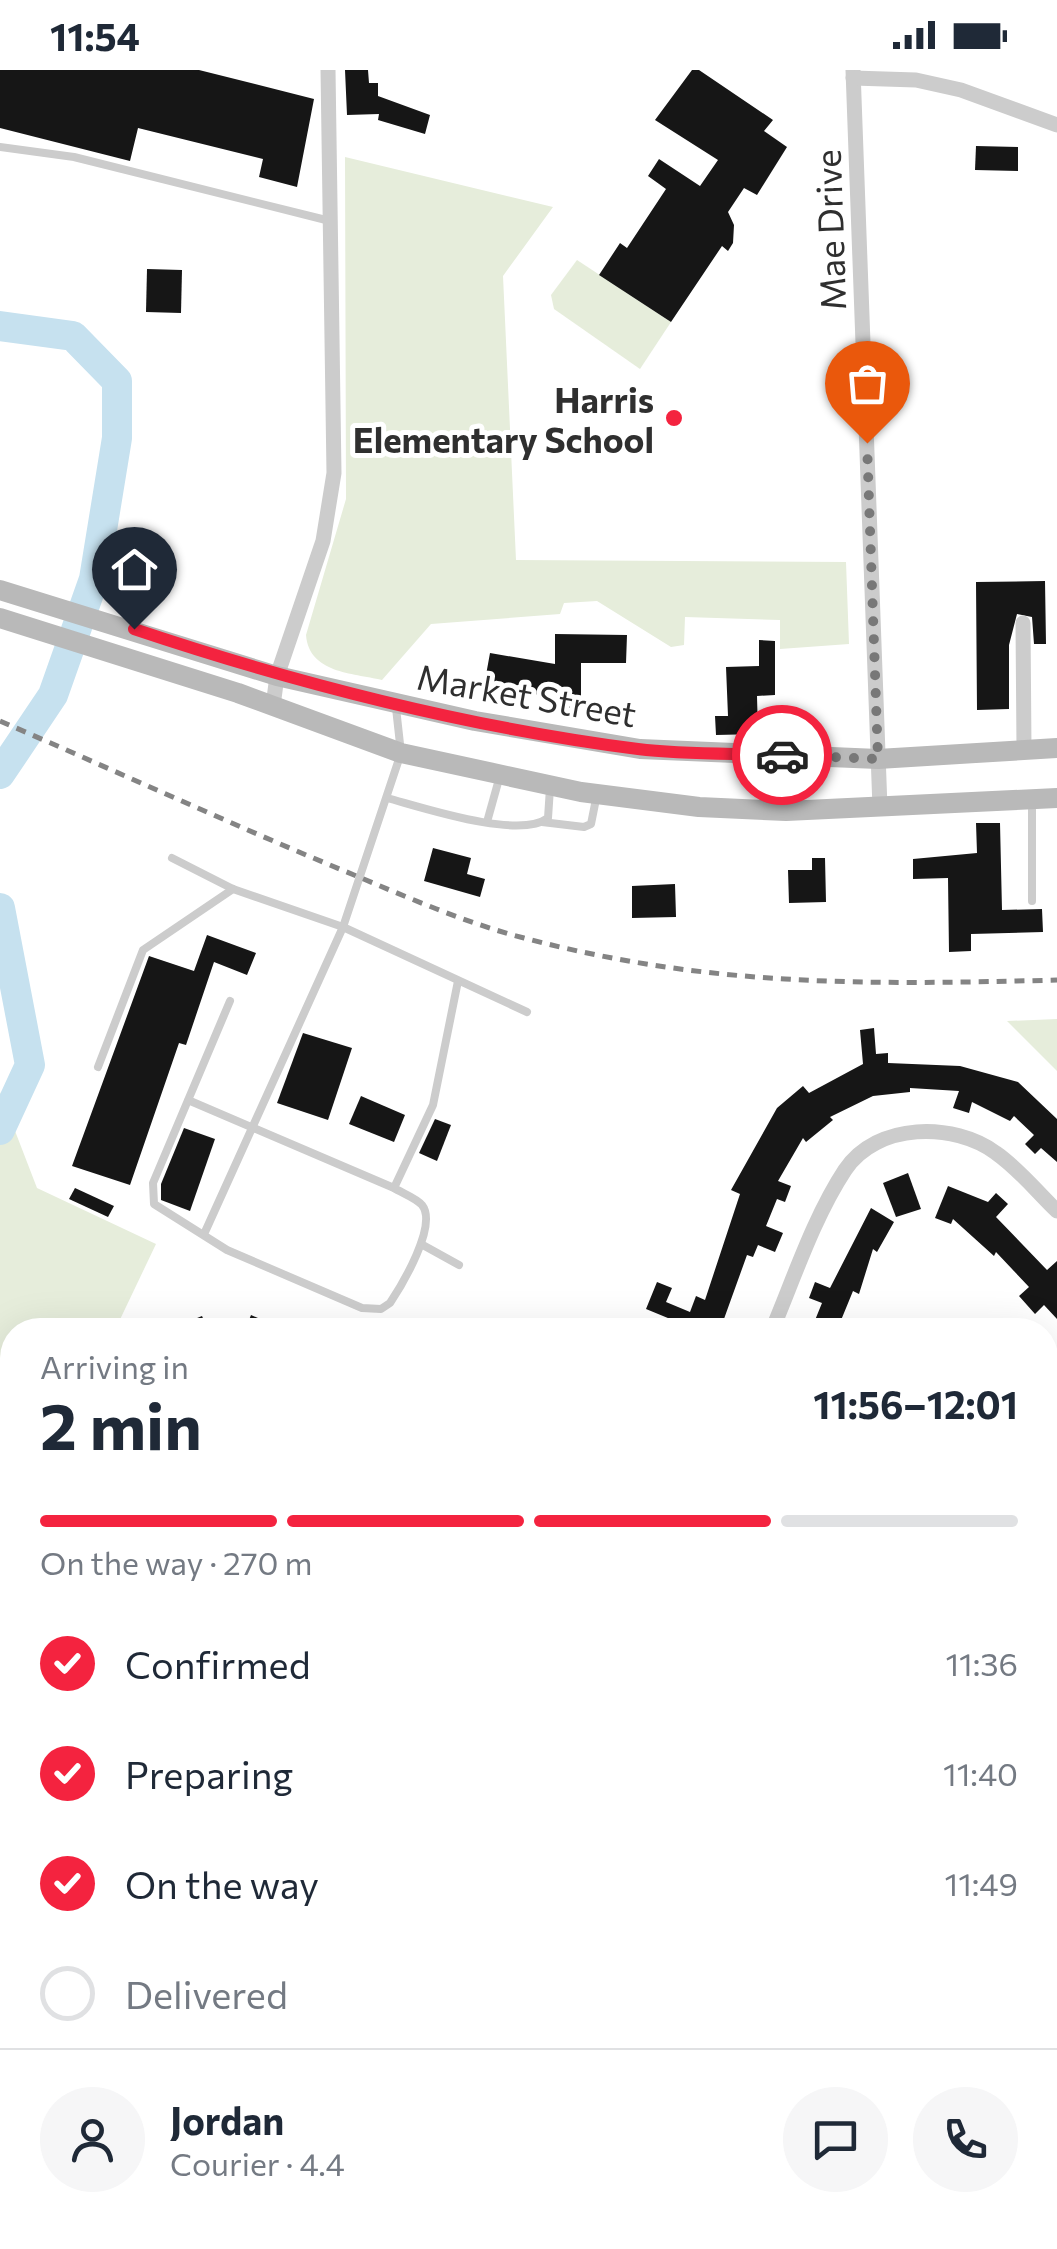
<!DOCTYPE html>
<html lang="en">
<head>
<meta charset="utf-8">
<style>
  body { margin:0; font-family:Commissioner,sans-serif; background:#f6f6f7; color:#1f2937; height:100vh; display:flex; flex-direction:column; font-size:38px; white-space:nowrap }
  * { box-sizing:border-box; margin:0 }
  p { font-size:32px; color:#747a83 }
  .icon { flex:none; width:55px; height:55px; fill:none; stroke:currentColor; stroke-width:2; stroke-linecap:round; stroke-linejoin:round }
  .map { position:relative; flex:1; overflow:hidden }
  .details { position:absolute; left:0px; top:1248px; width:1058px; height:932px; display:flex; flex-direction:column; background:#fff; border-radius:40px 40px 0 0; box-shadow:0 10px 40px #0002 }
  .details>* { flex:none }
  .pin { position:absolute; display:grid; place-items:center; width:85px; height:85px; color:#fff; margin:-102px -42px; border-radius:50% 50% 50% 0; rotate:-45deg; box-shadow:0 0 10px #0007 }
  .pin .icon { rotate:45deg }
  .courier { position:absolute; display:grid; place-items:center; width:100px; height:100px; margin:-50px; border:8px solid #f4233f; border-radius:50%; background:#fff; color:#222; box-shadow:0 2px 12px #0007 }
  .head em { font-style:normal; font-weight:700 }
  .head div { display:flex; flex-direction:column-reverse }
  .head { display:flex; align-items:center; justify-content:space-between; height:170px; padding:0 40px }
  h1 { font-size:65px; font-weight:700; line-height:75px }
  .bar { display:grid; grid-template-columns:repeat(4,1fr); gap:15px 10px; align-content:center; height:120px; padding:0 40px }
  .bar i { height:12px; border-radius:8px; background:#e0e1e3 }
  .bar .current { background:#f4233f }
  .bar p { grid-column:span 4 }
  .line { display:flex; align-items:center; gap:25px; padding:0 40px; border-top:2px solid #e0e1e3 }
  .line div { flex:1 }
  .round { display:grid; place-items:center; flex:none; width:105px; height:105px; border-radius:52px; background:#f6f6f7 }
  ol { padding:0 40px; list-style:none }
  li { display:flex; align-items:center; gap:30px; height:110px }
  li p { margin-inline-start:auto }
  li .icon { padding:10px; border-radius:50%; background:#f4233f; color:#fff; stroke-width:4 }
  li:last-child { color:#747a83 }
  li i { width:55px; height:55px; border:5px solid #e0e1e3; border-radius:50% }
  .status { display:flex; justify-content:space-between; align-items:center; height:70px; padding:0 50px; background:#fff; direction:ltr }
  .status svg { height:28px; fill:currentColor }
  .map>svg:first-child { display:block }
  .green { fill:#e6eddb }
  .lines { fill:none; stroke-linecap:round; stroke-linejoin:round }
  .river { stroke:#c6e1ef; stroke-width:30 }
  .building { fill:#161616 }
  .lane { stroke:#ccc; stroke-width:8 }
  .street { stroke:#ccc; stroke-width:15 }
  .secondary { stroke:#b9b9b9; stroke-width:20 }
  .rail { stroke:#848484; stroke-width:5; stroke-dasharray:10 8; stroke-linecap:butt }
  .done { stroke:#787878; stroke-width:10; stroke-dasharray:0 18 }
  .route { stroke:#f4233f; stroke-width:12 }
  .poi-dot { fill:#f4233f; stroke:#fff; stroke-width:4 }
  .labels { text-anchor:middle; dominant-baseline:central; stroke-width:10; stroke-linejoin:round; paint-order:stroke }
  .street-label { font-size:35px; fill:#2f2f2f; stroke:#fff }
  .poi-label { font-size:35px; font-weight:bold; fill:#2f2f2f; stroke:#fff; text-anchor:end }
</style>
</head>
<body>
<div class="status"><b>11:54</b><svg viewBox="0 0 49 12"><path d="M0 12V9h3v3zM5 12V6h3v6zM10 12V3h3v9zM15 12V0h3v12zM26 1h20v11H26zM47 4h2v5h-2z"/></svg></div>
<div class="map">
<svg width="1057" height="2179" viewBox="0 0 1057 2179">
  <rect width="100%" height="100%" fill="#fff"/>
  <g class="green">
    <path d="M345 87 553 137 503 206 516 490 846 492 849 574 780 579V550L685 547 684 575 671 577 597 531 564 533 560 544 431 554 382 610C352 603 309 603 306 565L346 429Z"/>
    <polygon points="577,190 671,252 640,299 554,239 551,225"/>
    <polygon points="1057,949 1057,1001 1007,951"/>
    <polygon points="0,1022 37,1118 156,1174 115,1260 12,1260 12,2168 219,2168 228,2179 0,2179"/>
    <polygon points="1045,2132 1057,2133 1057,2179 847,2179 854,2168 1045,2168"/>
  </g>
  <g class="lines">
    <g class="river">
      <polyline points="0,256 73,266 117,311 117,368 94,509 53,625 0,704"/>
      <polyline points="0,838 30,995 0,1060"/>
      <polyline points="0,1455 12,1481"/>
      <polyline points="0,2005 12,1994"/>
      <polyline points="0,2081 12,2105"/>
      <polyline points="49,2168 54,2179"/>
      <polyline points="1023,2179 1026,2174 1035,2179"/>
    </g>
  </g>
  <g class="building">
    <polygon points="0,0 199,0 314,29 297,117 259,107 263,89 138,58 130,91 0,58"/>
    <polygon points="345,0 368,0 369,13 378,13 378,26 430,45 425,64 378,50 379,44 347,45"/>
    <polygon points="692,0 699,0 773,50 764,61 787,77 757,125 744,118 728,142 734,155 733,173 728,181 722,176 671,252 599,205 620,173 627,178 666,119 648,106 659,89 700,116 718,90 655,50"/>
    <polygon points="976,76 1018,77 1018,101 975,100"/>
    <polygon points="147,199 182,200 181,243 146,242"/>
    <polygon points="1045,511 1046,574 1034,574 1032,547 1017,544 1009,575 1009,639 977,640 976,512"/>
    <polygon points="555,564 627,565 626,593 581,593 581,645 554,645 554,628 529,623 527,634 493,628 495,618 484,616 490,583 555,594"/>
    <polygon points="759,570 775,571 775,625 757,626 758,664 716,665 715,646 728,646 726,597 759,596"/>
    <polygon points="976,753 1000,753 1002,840 1042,839 1043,862 971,864 971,881 949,882 948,808 913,809 913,789 977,783"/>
    <polygon points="433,778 471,788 467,804 485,809 480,827 424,811"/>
    <polygon points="812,788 825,788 826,832 789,833 788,800 812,800"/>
    <polygon points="675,814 676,847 632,848 632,816"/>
    <polygon points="207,865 256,883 247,905 214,892 186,975 179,973 130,1115 72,1096 149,886 194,901"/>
    <polygon points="874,958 876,984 888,983 888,993 960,996 1018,1012 1057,1049 1057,1092 1041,1078 1035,1084 1025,1074 1034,1065 1014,1046 1010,1051 972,1032 969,1043 953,1038 959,1021 910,1018 910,1022 873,1026 830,1047 833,1050 806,1072 803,1068 778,1111 791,1116 785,1132 777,1129 766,1156 783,1163 775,1182 758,1175 753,1187 747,1185 720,1260 678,1260 680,1253 646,1239 657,1212 672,1218 666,1232 690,1242 696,1226 705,1230 740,1124 731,1120 777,1038 803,1016 809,1023 863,994 860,960"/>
    <polygon points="303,963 352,978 328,1050 277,1033"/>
    <polygon points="361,1026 405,1045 394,1072 349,1054"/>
    <polygon points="435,1049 451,1055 437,1091 419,1083"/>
    <polygon points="184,1058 215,1069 190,1141 161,1130 161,1114"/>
    <polygon points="908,1103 921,1139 896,1147 883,1113"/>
    <polygon points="948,1116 988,1132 996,1123 1008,1134 996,1147 1047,1200 1057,1191 1057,1249 1044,1235 1035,1244 1019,1226 1029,1217 996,1182 994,1186 953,1149 951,1154 935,1148"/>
    <polygon points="75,1118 114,1136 108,1147 69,1129"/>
    <polygon points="871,1138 894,1152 877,1182 873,1179 859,1224 853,1221 837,1260 811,1260 822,1233 809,1228 815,1212 830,1218"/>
    <polygon points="251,1245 285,1260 245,1260"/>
    <polygon points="202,1246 208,1260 168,1260"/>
  </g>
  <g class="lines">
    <g class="lane">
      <polyline points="0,77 74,87 330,151"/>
      <path d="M387 728C421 737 519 770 548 748L550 718"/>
      <polyline points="487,752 499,709"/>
      <polyline points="542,752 584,757 591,754 597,724"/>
      <polyline points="172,788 233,819 343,857 527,942"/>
      <polyline points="1032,831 1032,729"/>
      <polyline points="98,997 143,880 233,819"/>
      <path d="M188 1030 394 1118C402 1123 416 1128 422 1135 438 1155 402 1215 390 1233L381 1239 362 1238 227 1180 154 1134 153 1113 230 931"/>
      <polyline points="394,1118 433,1035 458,911"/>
      <polyline points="205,1162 343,857 401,683 396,638"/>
      <polyline points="421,1174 459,1195"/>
      <polyline points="1045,2017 1057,2018"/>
      <polyline points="1045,2102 1057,2105"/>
    </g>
    <g class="street">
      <polyline points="853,0 880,738"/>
      <polyline points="853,8 916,10 961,20 1057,55"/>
      <polyline points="1023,553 1024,679"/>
      <polyline points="273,636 277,606 323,471 334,403 328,0"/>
      <path d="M772 1260C794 1208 814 1147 845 1100 877 1052 954 1052 996 1083 1019 1099 1038 1123 1057 1141"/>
      <polyline points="1045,1364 1057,1354"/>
      <polyline points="1045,1446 1057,1461"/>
      <polyline points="1045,1722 1057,1726"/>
      <polyline points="1045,1938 1057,1940"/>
    </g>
    <g class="secondary">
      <polyline points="0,520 277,606 475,651 640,679 878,689 1057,678"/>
      <polyline points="0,548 238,623 401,683 581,722 699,737 786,741 1057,728"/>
    </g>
    <path class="rail" d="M0 651C118 702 235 756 354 805 409 828 466 853 524 868 709 917 868 915 1057 910"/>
  </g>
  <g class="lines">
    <polyline class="done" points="782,685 878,689 867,373"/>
    <path class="route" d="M134 559C298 614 466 657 638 679 685 685 734 683 782 685"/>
  </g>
  <circle class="poi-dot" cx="674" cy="348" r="10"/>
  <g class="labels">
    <g class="street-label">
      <text transform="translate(829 160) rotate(-92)">Mae Drive</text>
      <text transform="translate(527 624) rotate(10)">Market Street</text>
    </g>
    <g class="poi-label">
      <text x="654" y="328">Harris<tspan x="654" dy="40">Elementary School</tspan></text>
    </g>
  </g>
</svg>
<div class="pin" style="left:867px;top:373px;background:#ea580c"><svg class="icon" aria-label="bag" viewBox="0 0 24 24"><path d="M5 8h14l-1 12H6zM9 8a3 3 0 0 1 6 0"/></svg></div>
<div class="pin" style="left:134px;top:559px;background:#1f2937"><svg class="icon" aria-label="home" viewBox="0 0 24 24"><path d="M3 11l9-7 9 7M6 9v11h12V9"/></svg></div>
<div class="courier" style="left:782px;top:685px"><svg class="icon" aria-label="car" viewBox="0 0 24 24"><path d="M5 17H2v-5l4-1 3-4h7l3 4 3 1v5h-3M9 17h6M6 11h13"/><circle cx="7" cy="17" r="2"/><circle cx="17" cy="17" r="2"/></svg></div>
<section class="details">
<div class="head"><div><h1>2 min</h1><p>Arriving in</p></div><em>11:56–12:01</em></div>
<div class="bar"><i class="current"></i><i class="current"></i><i class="current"></i><i></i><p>On the way · 270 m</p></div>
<ol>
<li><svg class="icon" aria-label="check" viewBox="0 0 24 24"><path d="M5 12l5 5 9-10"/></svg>Confirmed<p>11:36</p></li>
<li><svg class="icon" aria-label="check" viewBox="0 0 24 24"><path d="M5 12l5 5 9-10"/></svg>Preparing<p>11:40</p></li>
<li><svg class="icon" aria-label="check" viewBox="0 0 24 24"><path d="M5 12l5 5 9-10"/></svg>On the way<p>11:49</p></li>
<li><i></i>Delivered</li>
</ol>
<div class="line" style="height:180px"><a class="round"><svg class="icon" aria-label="person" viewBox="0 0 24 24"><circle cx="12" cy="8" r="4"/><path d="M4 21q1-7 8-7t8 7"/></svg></a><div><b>Jordan</b><p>Courier · 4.4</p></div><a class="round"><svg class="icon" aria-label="chat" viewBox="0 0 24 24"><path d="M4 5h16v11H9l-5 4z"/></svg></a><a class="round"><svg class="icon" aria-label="phone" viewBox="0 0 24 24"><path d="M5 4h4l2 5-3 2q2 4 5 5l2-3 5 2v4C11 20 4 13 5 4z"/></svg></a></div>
</section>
</div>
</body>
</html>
